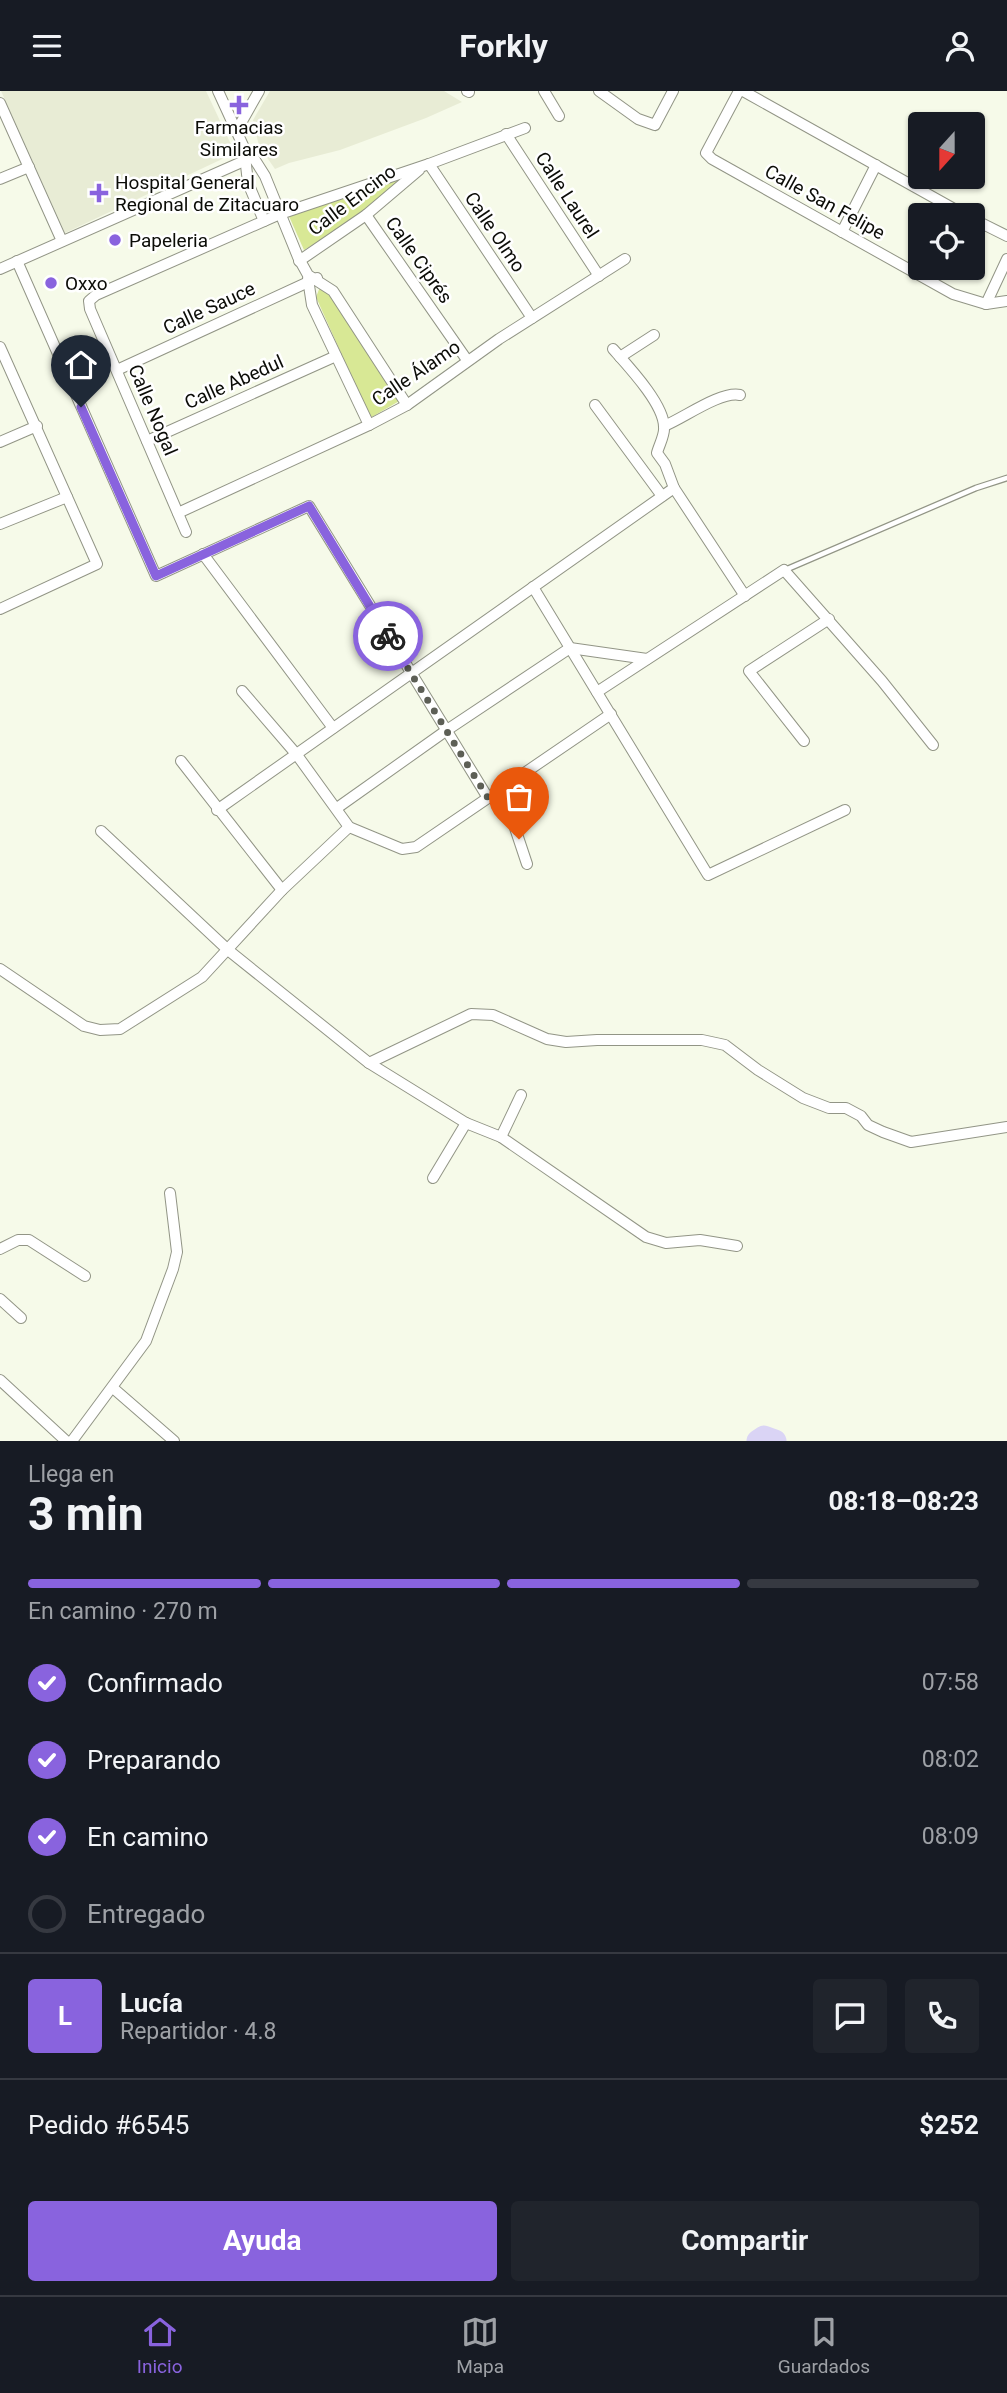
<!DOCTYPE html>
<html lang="es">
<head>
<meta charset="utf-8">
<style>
  body { margin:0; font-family:Roboto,sans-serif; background:#20242c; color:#f1f3f6; height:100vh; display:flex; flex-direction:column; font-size:26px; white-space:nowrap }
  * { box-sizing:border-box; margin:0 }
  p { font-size:23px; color:#9ea1a6 }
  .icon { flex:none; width:38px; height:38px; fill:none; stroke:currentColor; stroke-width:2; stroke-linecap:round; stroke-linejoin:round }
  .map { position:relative; height:1350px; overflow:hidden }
  .details { display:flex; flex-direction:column; background:#171b24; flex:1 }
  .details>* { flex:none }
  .needle { width:46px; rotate:201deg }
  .controls { position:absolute; left:908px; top:21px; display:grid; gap:14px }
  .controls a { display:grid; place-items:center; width:77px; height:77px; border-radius:7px; background:#171b24; box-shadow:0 2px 5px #0004; font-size:35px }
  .pin { position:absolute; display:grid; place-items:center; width:60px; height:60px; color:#fff; margin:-72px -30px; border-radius:50% 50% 50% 0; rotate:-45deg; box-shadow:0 0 7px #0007 }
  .pin .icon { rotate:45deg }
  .courier { position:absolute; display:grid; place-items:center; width:70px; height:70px; margin:-35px; border:5px solid #8963de; border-radius:50%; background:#fff; color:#222; box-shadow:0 2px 9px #0007 }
  .head em { font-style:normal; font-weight:700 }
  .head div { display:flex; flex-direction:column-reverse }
  .head { display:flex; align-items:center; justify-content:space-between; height:119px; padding:0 28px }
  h1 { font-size:46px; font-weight:700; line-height:52px }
  .bar { display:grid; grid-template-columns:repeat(4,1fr); gap:10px 7px; align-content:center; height:84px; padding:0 28px }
  .bar i { height:9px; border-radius:5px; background:#363941 }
  .bar .active { background:#8963de }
  .bar p { grid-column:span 4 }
  .line { display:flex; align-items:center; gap:18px; padding:0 28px; border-top:2px solid #363941 }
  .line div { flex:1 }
  .round { display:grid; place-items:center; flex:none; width:74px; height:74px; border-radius:7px; background:#20242c }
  ol { padding:0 28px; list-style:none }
  li { display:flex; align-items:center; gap:21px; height:77px }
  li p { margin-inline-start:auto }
  li .icon { padding:7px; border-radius:50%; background:#8963de; color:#fff; stroke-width:4 }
  li:last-child { color:#9ea1a6 }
  li i { width:38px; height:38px; border:4px solid #363941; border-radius:50% }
  .action { display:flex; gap:14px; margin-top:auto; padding:14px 28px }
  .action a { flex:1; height:80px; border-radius:7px; background:#8963de; color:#fff; font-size:28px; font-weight:700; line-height:80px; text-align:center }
  .action a+a { background:#20242c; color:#f1f3f6 }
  header { display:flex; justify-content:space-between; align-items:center; height:91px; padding:0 28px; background:#171b24; font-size:32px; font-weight:700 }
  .menu { display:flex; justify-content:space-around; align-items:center; height:98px; border-top:2px solid #363941; background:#171b24; font-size:19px; color:#9ea1a6 }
  .menu a { display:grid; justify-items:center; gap:4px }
  .menu .active { color:#8963de }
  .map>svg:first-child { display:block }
  .built { fill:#e8ecd5 }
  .green { fill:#d8e895 }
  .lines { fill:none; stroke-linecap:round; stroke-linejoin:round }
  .river { stroke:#dad4f5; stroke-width:23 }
  .lane-casing { stroke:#929586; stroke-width:7 }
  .street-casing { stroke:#929586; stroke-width:12 }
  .lane { stroke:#fff; stroke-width:4.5 }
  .street { stroke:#fff; stroke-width:10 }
  .done { stroke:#5d5f56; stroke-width:7; stroke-dasharray:0 12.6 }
  .route { stroke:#8963de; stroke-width:9 }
  .poi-dot { fill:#8963de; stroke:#fff; stroke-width:2.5 }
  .labels { text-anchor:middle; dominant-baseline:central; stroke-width:5; stroke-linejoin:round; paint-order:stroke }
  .poi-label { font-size:19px; fill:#0b0c07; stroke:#fff; text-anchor:start }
  .street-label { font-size:19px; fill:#0b0c07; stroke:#fff }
</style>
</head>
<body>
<header><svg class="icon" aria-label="menu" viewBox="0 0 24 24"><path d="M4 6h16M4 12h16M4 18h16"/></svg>Forkly<svg class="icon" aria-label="person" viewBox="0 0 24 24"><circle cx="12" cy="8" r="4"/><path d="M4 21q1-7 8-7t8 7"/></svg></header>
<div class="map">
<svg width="1007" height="1350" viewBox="0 0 1007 1350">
  <rect width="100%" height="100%" fill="#f6fae9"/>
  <g class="built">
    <polygon points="1,0 206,0 235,62 65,142"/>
    <polygon points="270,0 444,0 462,11 426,27 340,59 289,72 275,78 259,55 253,29"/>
  </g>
  <g class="green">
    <polygon points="414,80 360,126 304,159 288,123"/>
    <polygon points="320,196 331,203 401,309 370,327 316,206"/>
  </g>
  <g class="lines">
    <polyline class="river" points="758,1350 764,1346 775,1350"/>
    <defs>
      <polyline id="lane" points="785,479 976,397 1007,387"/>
      <g id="street">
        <polyline points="218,0 246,61 253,66 265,85 298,166 308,184 333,200 407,314"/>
        <polyline points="467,0 469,1"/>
        <polyline points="544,0 559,25"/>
        <polyline points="599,0 638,28 655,34 673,0"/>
        <polyline points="739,0 706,62 712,68 953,203 986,213 1007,210"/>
        <polyline points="743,0 965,124"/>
        <polyline points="0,12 62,150"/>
        <polyline points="237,39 259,0"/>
        <polyline points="506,43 599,185"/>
        <polyline points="245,65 248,92 264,130"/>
        <polyline points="429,73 532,227"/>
        <polyline points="0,88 29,76"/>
        <polyline points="366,124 467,269"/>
        <polyline points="973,128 1007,145"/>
        <polyline points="842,141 876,74"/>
        <polyline points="17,170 156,485 309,415 488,707"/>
        <polyline points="299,170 366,124 419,79"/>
        <polyline points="0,178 253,66"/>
        <polyline points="308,188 312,214 369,334"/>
        <polyline points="986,213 1007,168"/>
        <polyline points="0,256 97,473 0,518"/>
        <path d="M613 258C628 275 664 313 664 336 665 344 659 354 657 362L665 373 674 397 745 505"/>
        <polyline points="620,266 654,244"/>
        <polyline points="117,279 317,187"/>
        <polyline points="595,314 662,405"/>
        <path d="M664 335C684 327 720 300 740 304"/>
        <polyline points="147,350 336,265"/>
        <polyline points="0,351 37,335"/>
        <polyline points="178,422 369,334 407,314 499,248 625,168"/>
        <polyline points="0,433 67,406"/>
        <polyline points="186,441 90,218 89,210 96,204 280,123 429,73 525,37"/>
        <polyline points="203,463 333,637"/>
        <polyline points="533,496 708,784 845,719"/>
        <polyline points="242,600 297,664 349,736 402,758 416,756 611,623"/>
        <polyline points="597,601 784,479 882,590 933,654"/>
        <polyline points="804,650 749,580 829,528"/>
        <polyline points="181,670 282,799"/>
        <polyline points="502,698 527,773"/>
        <polyline points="337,717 447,639 570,557 647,568"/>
        <polyline points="217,719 674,397"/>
        <polyline points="101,740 228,859 369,972 466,1032 501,1046 646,1146 666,1152 700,1149 737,1155"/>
        <polyline points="0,878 84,935 100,939 120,938 202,886 282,799 349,736"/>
        <polyline points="369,972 471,923 493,924 547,948 566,951 597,949 702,949 725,954 758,979 803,1007 829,1017 846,1017 861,1025 868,1034 883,1041 911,1051 1007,1036"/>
        <polyline points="501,1046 521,1004"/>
        <polyline points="433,1087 466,1032"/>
        <polyline points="0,1158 18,1149 29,1149 85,1185"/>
        <polyline points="0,1208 21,1227"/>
        <polyline points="0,1289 66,1350"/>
        <polyline points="113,1297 174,1350"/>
        <polyline points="72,1350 146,1250 173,1178 177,1161 170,1102"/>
      </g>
    </defs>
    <use href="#lane" class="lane-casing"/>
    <use href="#street" class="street-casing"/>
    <use href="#lane" class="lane"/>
    <use href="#street" class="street"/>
  </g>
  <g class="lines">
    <polyline class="done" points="388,545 488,707 502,698 519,748"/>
    <polyline class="route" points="81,316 156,485 309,415 388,545"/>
  </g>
  <g class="poi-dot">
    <path d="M235.5 3.5h7v7h7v7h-7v7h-7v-7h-7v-7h7z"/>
    <path d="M95.5 91.5h7v7h7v7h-7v7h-7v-7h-7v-7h7z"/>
    <circle cx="115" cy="149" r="7"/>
    <circle cx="51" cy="192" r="7"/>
  </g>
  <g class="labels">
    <g class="poi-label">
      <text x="239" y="36" text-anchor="middle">Farmacias<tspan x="239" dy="22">Similares</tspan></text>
      <text x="115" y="91">Hospital General<tspan x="115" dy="22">Regional de Zitacuaro</tspan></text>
      <text x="129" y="149">Papeleria</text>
      <text x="65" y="192">Oxxo</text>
    </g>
    <g class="street-label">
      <text transform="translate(567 104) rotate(57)">Calle Laurel</text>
      <text transform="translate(352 109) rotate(-37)">Calle Encino</text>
      <text transform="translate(825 111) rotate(29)">Calle San Felipe</text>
      <text transform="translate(495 141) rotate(56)">Calle Olmo</text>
      <text transform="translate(419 169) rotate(55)">Calle Ciprés</text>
      <text transform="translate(209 217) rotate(-25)">Calle Sauce</text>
      <text transform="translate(416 282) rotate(-34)">Calle Álamo</text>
      <text transform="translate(234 291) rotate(-24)">Calle Abedul</text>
      <text transform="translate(153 319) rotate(67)">Calle Nogal</text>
    </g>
  </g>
</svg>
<div class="controls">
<a><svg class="needle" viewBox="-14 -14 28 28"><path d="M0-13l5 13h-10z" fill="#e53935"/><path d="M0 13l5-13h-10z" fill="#9ea1a6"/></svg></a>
<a><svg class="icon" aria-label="locate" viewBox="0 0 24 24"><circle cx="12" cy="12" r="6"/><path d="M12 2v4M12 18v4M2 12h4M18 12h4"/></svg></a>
</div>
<div class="pin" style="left:519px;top:748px;background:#ea580c"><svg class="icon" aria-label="bag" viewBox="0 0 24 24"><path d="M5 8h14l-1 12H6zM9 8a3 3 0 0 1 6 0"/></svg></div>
<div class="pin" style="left:81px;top:316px;background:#1f2937"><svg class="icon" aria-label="home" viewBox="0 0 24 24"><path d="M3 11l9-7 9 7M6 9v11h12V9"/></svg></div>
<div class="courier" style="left:388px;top:545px"><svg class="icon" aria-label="bike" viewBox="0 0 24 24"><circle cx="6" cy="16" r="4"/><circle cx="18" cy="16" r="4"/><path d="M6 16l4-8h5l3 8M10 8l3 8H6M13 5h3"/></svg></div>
</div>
<section class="details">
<div class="head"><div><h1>3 min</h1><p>Llega en</p></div><em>08:18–08:23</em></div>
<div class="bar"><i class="active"></i><i class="active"></i><i class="active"></i><i></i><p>En camino · 270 m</p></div>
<ol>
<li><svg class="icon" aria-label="check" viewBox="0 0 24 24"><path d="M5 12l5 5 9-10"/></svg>Confirmado<p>07:58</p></li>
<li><svg class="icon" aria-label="check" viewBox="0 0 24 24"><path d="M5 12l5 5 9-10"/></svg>Preparando<p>08:02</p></li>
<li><svg class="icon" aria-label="check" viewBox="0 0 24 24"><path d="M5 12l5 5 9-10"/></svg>En camino<p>08:09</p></li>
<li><i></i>Entregado</li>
</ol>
<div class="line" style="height:126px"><b class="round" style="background:#8963de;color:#fff">L</b><div><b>Lucía</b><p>Repartidor · 4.8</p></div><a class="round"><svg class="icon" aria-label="chat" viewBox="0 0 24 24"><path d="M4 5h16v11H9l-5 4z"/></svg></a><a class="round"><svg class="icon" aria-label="phone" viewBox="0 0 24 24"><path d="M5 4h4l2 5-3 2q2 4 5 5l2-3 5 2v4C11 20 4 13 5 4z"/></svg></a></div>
<div class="line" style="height:91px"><div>Pedido #6545</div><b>$252</b></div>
<div class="action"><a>Ayuda</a><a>Compartir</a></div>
</section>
<nav class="menu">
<a class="active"><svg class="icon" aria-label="home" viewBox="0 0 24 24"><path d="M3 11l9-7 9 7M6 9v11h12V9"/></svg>Inicio</a>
<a><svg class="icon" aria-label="map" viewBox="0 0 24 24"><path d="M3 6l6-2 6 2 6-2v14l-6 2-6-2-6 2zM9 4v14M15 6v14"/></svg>Mapa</a>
<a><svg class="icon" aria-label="saved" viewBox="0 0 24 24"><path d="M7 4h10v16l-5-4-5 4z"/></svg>Guardados</a>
</nav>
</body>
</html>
